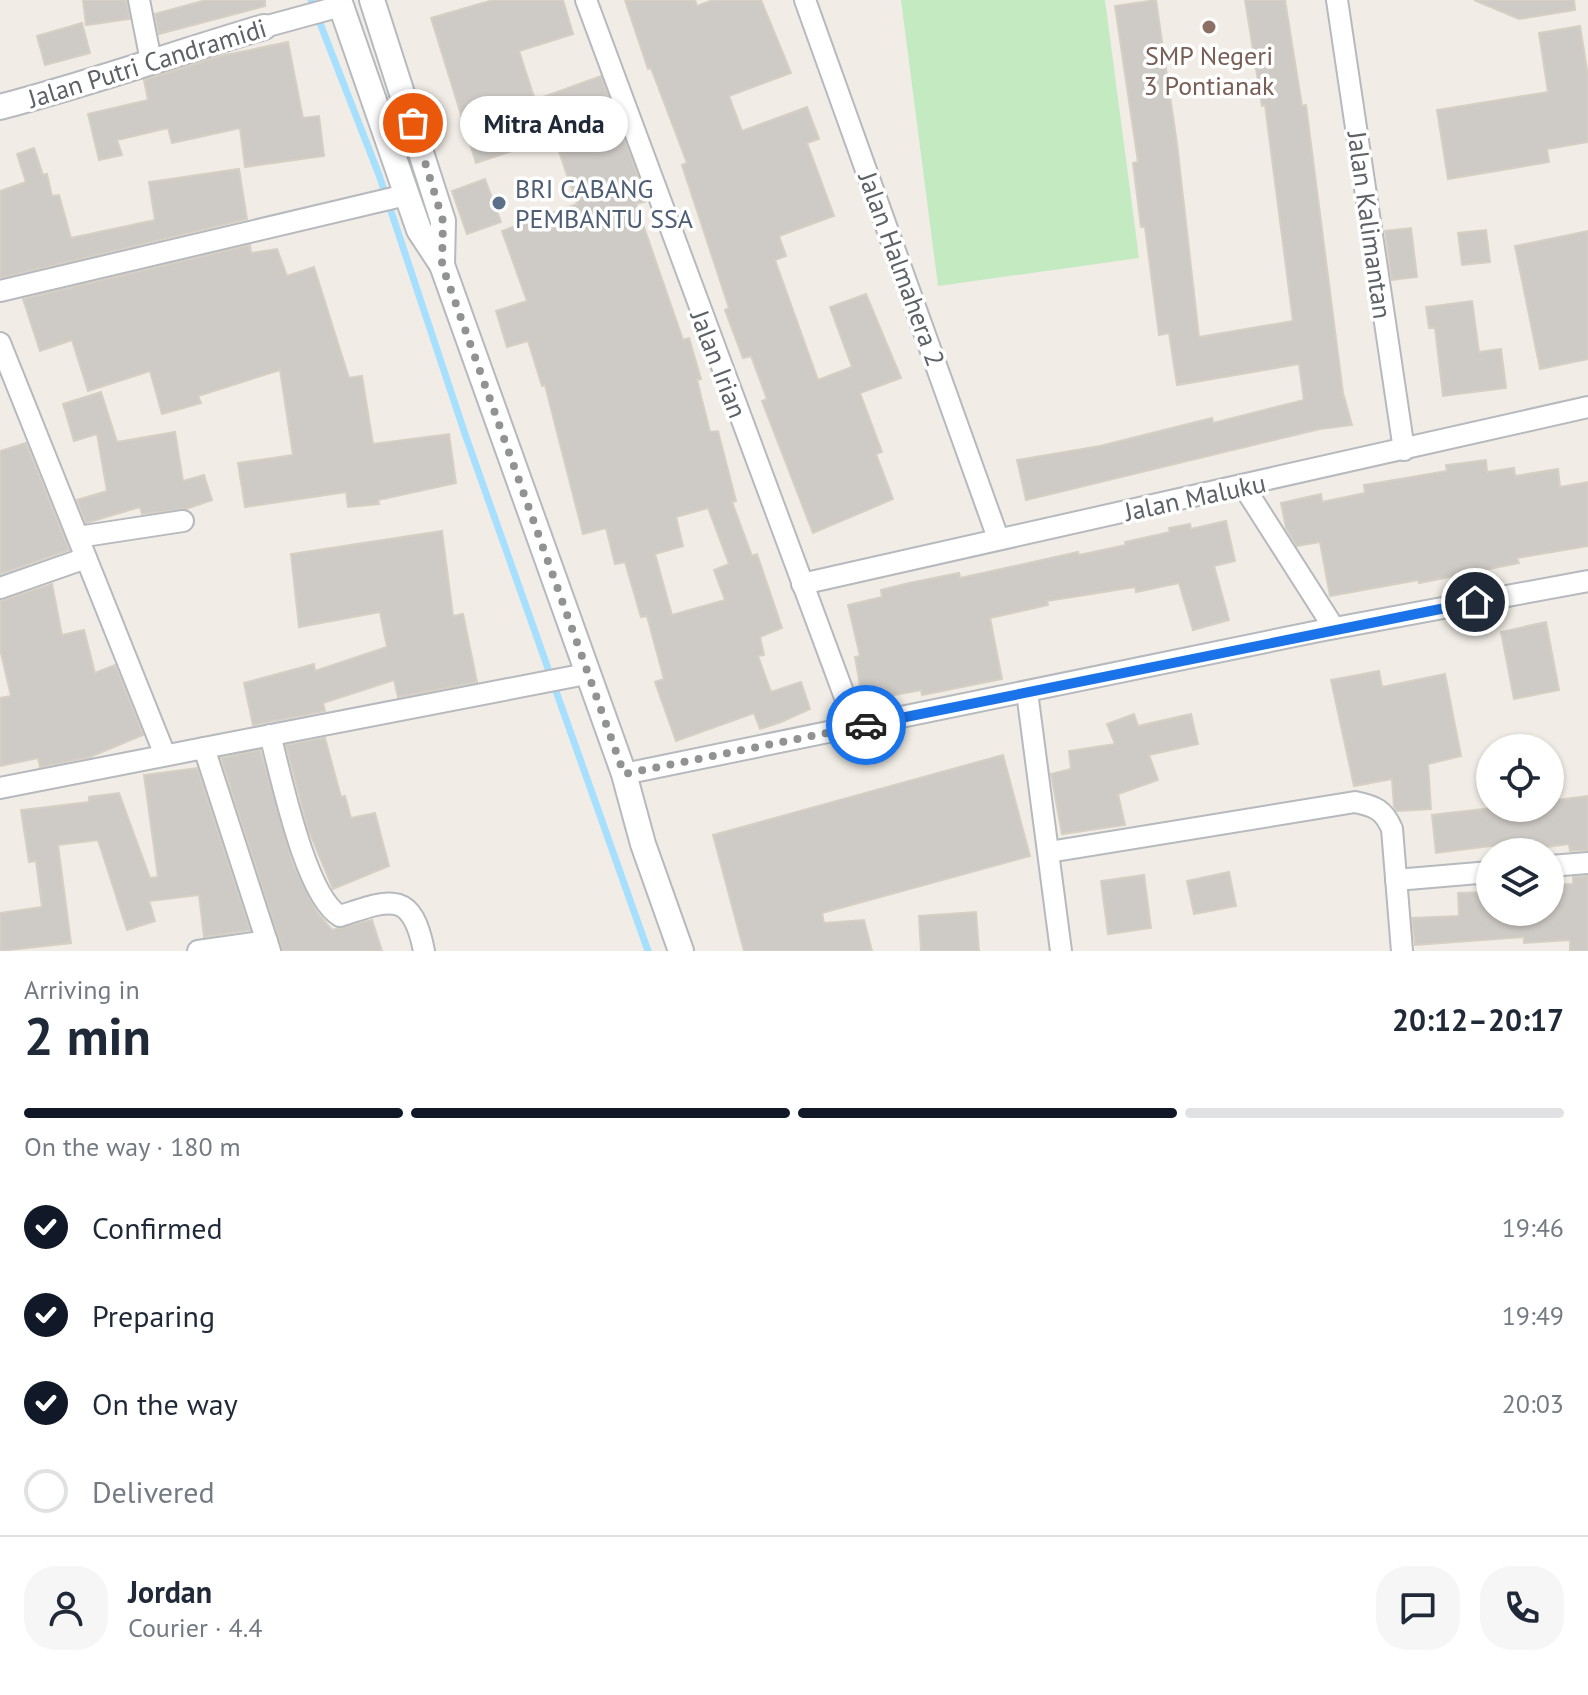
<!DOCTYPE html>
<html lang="en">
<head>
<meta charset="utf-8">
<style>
  body { margin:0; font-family:"PT Sans",sans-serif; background:#f6f6f7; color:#1f2937; height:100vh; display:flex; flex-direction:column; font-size:30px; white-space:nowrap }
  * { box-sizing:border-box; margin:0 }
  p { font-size:26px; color:#747a83 }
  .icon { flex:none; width:44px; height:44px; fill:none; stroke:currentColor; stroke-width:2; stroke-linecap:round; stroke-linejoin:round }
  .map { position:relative; height:951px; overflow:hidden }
  .side { display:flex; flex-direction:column; background:#fff; flex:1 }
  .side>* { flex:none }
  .tools { position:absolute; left:1476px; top:734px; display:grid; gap:16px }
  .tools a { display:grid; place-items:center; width:88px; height:88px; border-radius:50%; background:#fff; box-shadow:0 2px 6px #0004; font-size:40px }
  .pin { position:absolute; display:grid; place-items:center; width:68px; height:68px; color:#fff; margin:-34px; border:4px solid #fff; border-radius:50%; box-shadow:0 2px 8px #0007 }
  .courier { position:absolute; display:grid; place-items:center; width:80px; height:80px; margin:-40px; border:6px solid #1a73e8; border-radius:50%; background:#fff; color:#222; box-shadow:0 2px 10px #0007 }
  .bubble { position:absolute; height:56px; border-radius:28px; background:#fff; box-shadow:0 2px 6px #0004; font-size:26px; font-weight:600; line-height:56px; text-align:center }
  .summary em { font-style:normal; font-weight:600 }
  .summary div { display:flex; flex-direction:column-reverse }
  .summary { display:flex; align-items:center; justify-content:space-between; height:136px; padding:0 24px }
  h1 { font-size:52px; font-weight:600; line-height:60px }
  .bar { display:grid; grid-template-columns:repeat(4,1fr); gap:12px 8px; align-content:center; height:96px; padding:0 24px }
  .bar i { height:10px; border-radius:6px; background:#e0e1e3 }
  .bar .active { background:#111827 }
  .bar p { grid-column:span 4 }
  .line { display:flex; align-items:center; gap:20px; padding:0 24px; border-top:2px solid #e0e1e3 }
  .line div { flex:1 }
  .round { display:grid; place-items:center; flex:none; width:84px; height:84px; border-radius:32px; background:#f6f6f7 }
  ol { padding:0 24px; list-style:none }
  li { display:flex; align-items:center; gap:24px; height:88px }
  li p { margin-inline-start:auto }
  li .icon { padding:8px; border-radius:50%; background:#111827; color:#fff; stroke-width:4 }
  li:last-child { color:#747a83 }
  li i { width:44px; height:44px; border:4px solid #e0e1e3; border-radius:50% }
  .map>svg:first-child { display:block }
  .green { fill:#c4eac1 }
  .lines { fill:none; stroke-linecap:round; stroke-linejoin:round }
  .stream { stroke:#a7e0ff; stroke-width:7 }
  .building { fill:#cecac5; stroke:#d6cfc3; stroke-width:2; fill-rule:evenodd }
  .minor-casing { stroke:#b6b9bd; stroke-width:24 }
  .tertiary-casing { stroke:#b6b9bd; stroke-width:28 }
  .minor { stroke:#fff; stroke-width:20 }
  .tertiary { stroke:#fff; stroke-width:24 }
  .done { stroke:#919393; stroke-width:8; stroke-dasharray:0 14.4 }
  .route { stroke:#1a73e8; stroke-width:10 }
  .education-dot { fill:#8d6e63; stroke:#fff; stroke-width:3 }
  .service-dot { fill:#5c6f8a; stroke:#fff; stroke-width:3 }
  .labels { text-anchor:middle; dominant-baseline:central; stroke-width:7; stroke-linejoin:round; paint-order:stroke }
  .education-label { font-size:26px; fill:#785e54; stroke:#fff }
  .street-label { font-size:26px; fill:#5d6267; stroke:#fff }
  .service-label { font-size:26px; fill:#4e5e75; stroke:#fff; text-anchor:start }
</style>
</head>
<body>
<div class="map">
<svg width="1588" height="951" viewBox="0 0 1588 951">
  <rect width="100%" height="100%" fill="#f1ede6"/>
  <polygon class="green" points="901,0 1105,0 1139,258 938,286"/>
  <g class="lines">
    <polyline class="stream" points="311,0 379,175 465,434 648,951"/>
  </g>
  <g class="building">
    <polygon points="83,0 126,0 130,19 86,25"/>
    <polygon points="206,0 265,0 265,6 159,34 155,14"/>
    <path d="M493 0H563L573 34 519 51 535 100 601 76 647 201 636 204 683 340 689 338 701 379 697 380 710 432 718 431 736 501 732 502 752 556 757 554 782 628 760 637 764 655 758 656 771 692 801 682 810 709 781 722 760 729 754 713 676 741 655 682 664 679 647 616 641 617 625 562 615 564 606 528 583 534 545 385 542 386 528 341 507 347 496 311 527 301 502 231 577 204 554 137 476 163 431 18ZM708 508 729 564 714 570 725 600 672 615 655 554 683 546 676 517Z"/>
    <polygon points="625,0 695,0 697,6 713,0 761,0 791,73 729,96 742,131 807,107 819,139 807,143 834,216 779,236 786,256 775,260 818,380 852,367 830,307 866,294 901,378 860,393 882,452 876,454 893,499 813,533 762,401 767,399 751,356 743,358 725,310 729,308 682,165 687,163 651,68 648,69"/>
    <polygon points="1156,0 1177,144 1199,337 1293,321 1265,105 1262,106 1245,0 1285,0 1302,106 1306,105 1343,393 1352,425 1320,429 1026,500 1017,460 1100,446 1212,418 1213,423 1304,400 1299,364 1177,385 1169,333 1159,335 1145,227 1141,227 1133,163 1138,162 1115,6"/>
    <polygon points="1474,0 1574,0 1575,10 1519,19"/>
    <polygon points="82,23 90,53 45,65 37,36"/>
    <polygon points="1580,26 1588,76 1588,142 1547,149 1549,162 1448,179 1437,110 1548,92 1539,33"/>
    <polygon points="288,42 303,118 319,116 324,156 245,167 240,128 172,143 168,128 117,140 122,155 99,160 88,114 148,100 144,80 221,56"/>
    <polygon points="34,148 43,175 47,174 52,196 59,195 71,238 155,220 149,182 239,169 247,219 0,278 0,191 26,182 17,154"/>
    <polygon points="485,179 501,222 467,234 452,191"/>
    <polygon points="1411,228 1417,277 1392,280 1385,231"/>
    <polygon points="1486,230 1490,262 1462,265 1458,233"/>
    <polygon points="1588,231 1588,359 1540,369 1515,246"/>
    <polygon points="250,245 251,253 277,249 287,276 314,267 349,378 362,376 373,444 449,434 456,483 378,500 379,504 348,507 346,492 245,507 238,463 293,455 280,370 198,396 201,403 162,414 150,371 88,391 72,340 40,351 23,299"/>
    <polygon points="1472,301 1479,352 1501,349 1506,388 1443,396 1435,328 1429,328 1426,307"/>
    <polygon points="101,392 117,442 175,432 183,481 204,475 212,500 186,509 142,514 140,507 86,523 77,500 107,491 97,434 74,441 63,404"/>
    <polygon points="26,443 69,550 0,574 0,451"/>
    <polygon points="1486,460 1487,472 1514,468 1515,476 1558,469 1560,487 1588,482 1588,546 1517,558 1519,563 1419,583 1418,580 1330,596 1320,542 1297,546 1286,528 1281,503 1321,494 1322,502 1365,493 1364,485 1447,471 1446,465"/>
    <polygon points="1226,521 1235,561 1214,566 1229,620 1193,630 1179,583 1136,592 1135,587 1047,601 1048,605 990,618 1002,679 922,695 921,690 863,701 855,657 860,656 848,605 882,597 881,590 909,583 959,573 960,578 1078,552 1079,555 1126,545 1125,542 1170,532 1169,528 1190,524 1191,529"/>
    <polygon points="442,531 453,616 463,614 477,682 398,697 394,680 323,703 325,711 253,725 244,683 314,664 315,671 387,647 380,612 299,627 291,554"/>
    <polygon points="52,584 62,635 84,630 95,673 115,665 143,735 90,757 40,767 38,758 0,766 0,698 11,696 0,649 0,601"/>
    <polygon points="1546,622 1559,690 1514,699 1501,632"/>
    <polygon points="1379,671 1382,687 1445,674 1461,756 1428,764 1431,809 1397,811 1394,807 1392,779 1354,786 1331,680"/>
    <polygon points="1134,714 1138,726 1191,714 1198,744 1149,755 1158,780 1118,794 1125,825 1062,834 1051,774 1071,769 1069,751 1115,744 1107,724"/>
    <polygon points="325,738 341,797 345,796 351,818 375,813 389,866 333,889 308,829 286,745"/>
    <polygon points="260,750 293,865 316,911 332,930 372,920 382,951 283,951 221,758"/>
    <polygon points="1003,755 1030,856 822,913 824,923 864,920 872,951 744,951 713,835"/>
    <polygon points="197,768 250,930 204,937 199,895 149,901 155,921 127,930 98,840 58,845 71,943 0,951 0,913 42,907 36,861 29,862 21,810 89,802 89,797 119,793 150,878 158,877 144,775"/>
    <polygon points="1588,796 1588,850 1570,851 1569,844 1523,850 1523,842 1436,853 1432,815 1492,808 1550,808 1550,801"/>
    <polygon points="1229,872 1236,906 1194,914 1187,881"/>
    <polygon points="1144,875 1151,928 1108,934 1101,881"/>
    <polygon points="1588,876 1588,951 1570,951 1570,940 1524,943 1524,937 1415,945 1412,918 1459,916 1458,893 1490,892 1490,912 1550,912 1550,885 1573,884 1573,877"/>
    <polygon points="976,912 979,951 921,951 919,916"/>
  </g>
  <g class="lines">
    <defs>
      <g id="minor">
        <polyline points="139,0 151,61"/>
        <polyline points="586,0 856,727"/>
        <polyline points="805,0 998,538"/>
        <polyline points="1337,0 1404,450"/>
        <polyline points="264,27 341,6"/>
        <polyline points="0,291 406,195"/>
        <polyline points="0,343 165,755"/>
        <polyline points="1244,487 1334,628"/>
        <polyline points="78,537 183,521"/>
        <polyline points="802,584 1588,407"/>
        <polyline points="0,588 86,558"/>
        <polyline points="1027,692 1061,951"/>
        <path d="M270 735C281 775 305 896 340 916 391 899 412 890 424 951"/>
        <polyline points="624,774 1319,631 1588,581"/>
        <polyline points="0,788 204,748"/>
        <path d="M1049 852 1355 802C1375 806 1384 810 1392 829L1402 951"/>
        <polyline points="1550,866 1588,863"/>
        <polyline points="1396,880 1490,872"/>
        <polyline points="198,951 267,941"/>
        <polyline points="270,951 204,748 586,674"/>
      </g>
      <g id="tertiary">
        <polyline points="339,0 419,230 442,265"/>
        <polyline points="372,0 443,221 442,265 624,774 643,844 681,951"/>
        <path d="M0 107C89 84 176 53 264 27"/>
      </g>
    </defs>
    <use href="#minor" class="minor-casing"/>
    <use href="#tertiary" class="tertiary-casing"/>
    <use href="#minor" class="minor"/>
    <use href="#tertiary" class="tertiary"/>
  </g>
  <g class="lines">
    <polyline class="done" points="413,123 443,221 442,265 624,774 866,725"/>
    <polyline class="route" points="866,725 1475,602"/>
  </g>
  <circle class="education-dot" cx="1209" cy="27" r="8"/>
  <circle class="service-dot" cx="499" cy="203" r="8"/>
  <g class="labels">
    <g class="education-label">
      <text x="1209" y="55">SMP Negeri<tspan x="1209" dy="30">3 Pontianak</tspan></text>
    </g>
    <g class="street-label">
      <text transform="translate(147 63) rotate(-17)">Jalan Putri Candramidi</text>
      <text transform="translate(1370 225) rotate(82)">Jalan Kalimantan</text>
      <text transform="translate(902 269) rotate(70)">Jalan Halmahera 2</text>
      <text transform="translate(719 364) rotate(69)">Jalan Irian</text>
      <text transform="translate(1195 497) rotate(-12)">Jalan Maluku</text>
    </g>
    <g class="service-label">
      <text x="515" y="188">BRI CABANG<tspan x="515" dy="30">PEMBANTU SSA</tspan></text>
    </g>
  </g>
</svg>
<div class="tools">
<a><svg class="icon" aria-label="locate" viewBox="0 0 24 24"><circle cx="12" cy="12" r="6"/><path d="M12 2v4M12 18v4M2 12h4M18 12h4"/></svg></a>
<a><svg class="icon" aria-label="layers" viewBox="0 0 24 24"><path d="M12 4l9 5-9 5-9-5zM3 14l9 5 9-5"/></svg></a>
</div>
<div class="pin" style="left:413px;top:123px;background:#ea580c"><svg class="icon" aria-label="bag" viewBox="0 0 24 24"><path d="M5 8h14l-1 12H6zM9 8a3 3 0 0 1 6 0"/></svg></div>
<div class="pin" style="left:1475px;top:602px;background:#1f2937"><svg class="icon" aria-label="home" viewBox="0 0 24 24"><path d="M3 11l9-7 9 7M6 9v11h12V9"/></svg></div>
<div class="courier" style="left:866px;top:725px"><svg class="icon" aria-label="car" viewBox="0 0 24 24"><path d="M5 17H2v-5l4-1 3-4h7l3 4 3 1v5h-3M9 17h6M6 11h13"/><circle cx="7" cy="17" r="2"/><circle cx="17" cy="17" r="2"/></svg></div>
<div class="bubble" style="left:460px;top:96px;width:168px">Mitra Anda</div>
</div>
<section class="side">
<div class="summary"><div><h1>2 min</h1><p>Arriving in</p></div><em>20:12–20:17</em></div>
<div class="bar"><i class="active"></i><i class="active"></i><i class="active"></i><i></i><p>On the way · 180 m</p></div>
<ol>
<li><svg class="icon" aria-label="check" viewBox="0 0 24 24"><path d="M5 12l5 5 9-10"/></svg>Confirmed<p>19:46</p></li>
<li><svg class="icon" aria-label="check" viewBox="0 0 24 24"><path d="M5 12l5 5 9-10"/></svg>Preparing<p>19:49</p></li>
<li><svg class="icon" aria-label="check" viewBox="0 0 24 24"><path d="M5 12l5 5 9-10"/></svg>On the way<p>20:03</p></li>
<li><i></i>Delivered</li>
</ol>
<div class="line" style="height:144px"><a class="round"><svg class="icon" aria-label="person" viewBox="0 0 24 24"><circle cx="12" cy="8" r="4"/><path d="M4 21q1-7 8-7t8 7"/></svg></a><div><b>Jordan</b><p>Courier · 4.4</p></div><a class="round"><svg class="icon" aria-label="chat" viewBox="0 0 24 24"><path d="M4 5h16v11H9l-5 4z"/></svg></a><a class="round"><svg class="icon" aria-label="phone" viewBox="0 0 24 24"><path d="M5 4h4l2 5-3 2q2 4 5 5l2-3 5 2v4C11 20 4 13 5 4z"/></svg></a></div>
</section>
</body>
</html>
